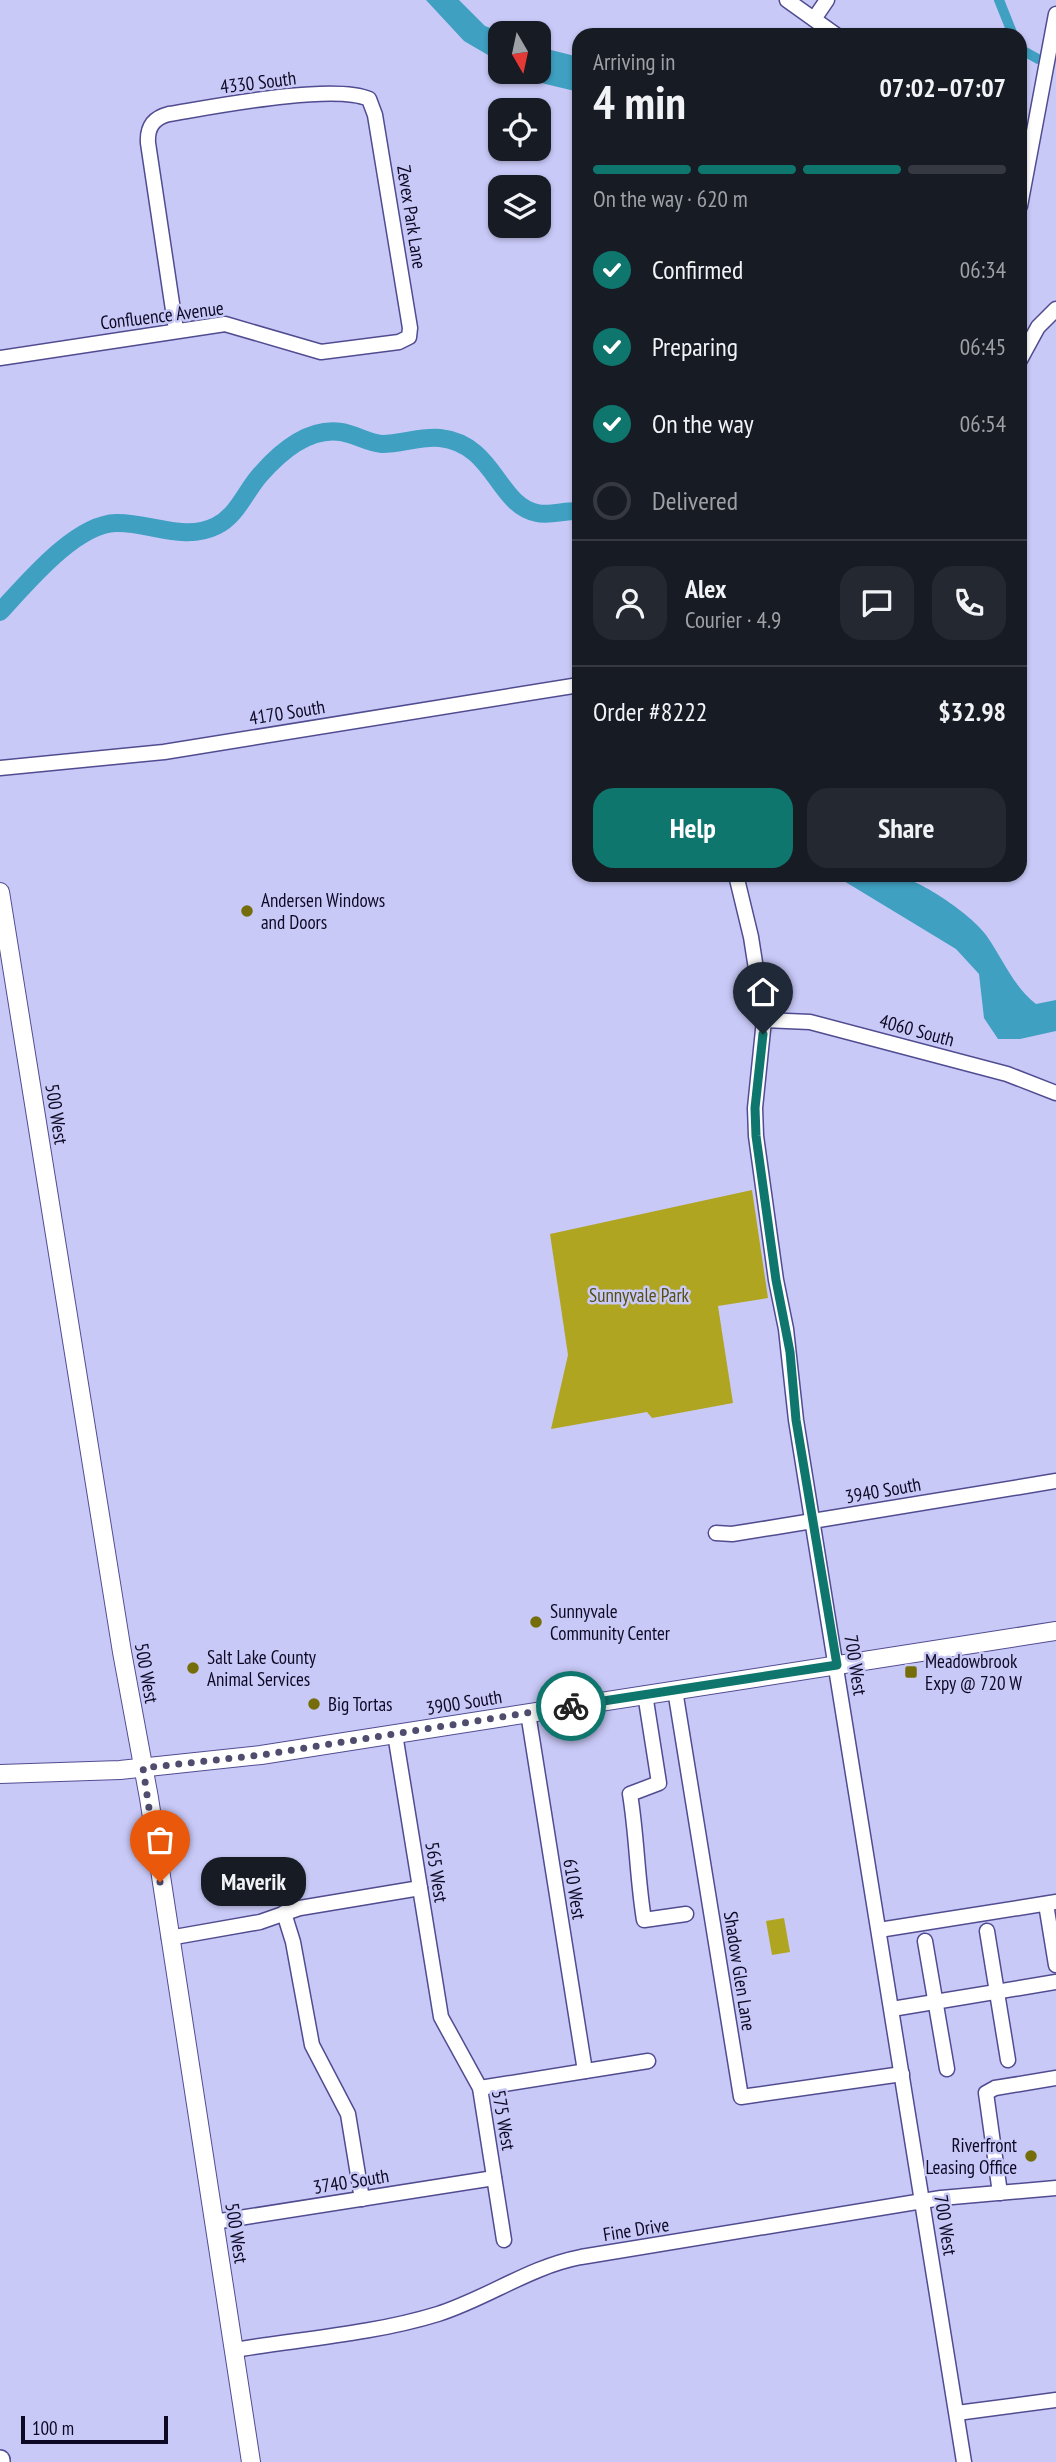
<!DOCTYPE html>
<html lang="en">
<head>
<meta charset="utf-8">
<style>
  body { margin:0; font-family:"PT Sans Narrow",sans-serif; background:#242831; color:#f1f3f6; height:100vh; display:flex; flex-direction:column; font-size:26px; white-space:nowrap }
  * { box-sizing:border-box; margin:0 }
  p { font-size:23px; color:#9ea1a6 }
  .icon { flex:none; width:38px; height:38px; fill:none; stroke:currentColor; stroke-width:2; stroke-linecap:round; stroke-linejoin:round }
  .map { position:relative; flex:1; overflow:hidden }
  .drawer { position:absolute; left:572px; top:28px; width:455px; height:854px; display:flex; flex-direction:column; background:#171b24; border-radius:21px; box-shadow:0 2px 5px #0004 }
  .drawer>* { flex:none }
  .needle { width:46px; rotate:171deg }
  .fabs { position:absolute; left:488px; top:21px; display:grid; gap:14px }
  .fabs a { display:grid; place-items:center; width:63px; height:63px; border-radius:14px; background:#171b24; box-shadow:0 2px 5px #0004; font-size:35px }
  .scale { position:absolute; left:21px; bottom:18px; width:147px; box-sizing:border-box; padding-left:7px; border:4px solid #0d0924; border-top:0; font-size:19px; line-height:24px; white-space:nowrap; color:#0d0924; -webkit-text-stroke:5px #c9c9f8; paint-order:stroke }
  .pin { position:absolute; display:grid; place-items:center; width:60px; height:60px; color:#fff; margin:-72px -30px; border-radius:50% 50% 50% 0; rotate:-45deg; box-shadow:0 0 7px #0007 }
  .pin .icon { rotate:45deg }
  .courier { position:absolute; display:grid; place-items:center; width:70px; height:70px; margin:-35px; border:5px solid #0f766e; border-radius:50%; background:#fff; color:#222; box-shadow:0 2px 9px #0007 }
  .bubble { position:absolute; height:49px; border-radius:21px; background:#171b24; box-shadow:0 2px 5px #0004; font-size:23px; font-weight:700; line-height:49px; text-align:center }
  .headline em { font-style:normal; font-weight:700 }
  .headline div { display:flex; flex-direction:column-reverse }
  .headline { display:flex; align-items:center; justify-content:space-between; height:119px; padding:0 21px }
  h1 { font-size:46px; font-weight:700; line-height:52px }
  .bar { display:grid; grid-template-columns:repeat(4,1fr); gap:10px 7px; align-content:center; height:84px; padding:0 21px }
  .bar i { height:9px; border-radius:5px; background:#363941 }
  .bar .selected { background:#0f766e }
  .bar p { grid-column:span 4 }
  .line { display:flex; align-items:center; gap:18px; padding:0 21px; border-top:2px solid #363941 }
  .line div { flex:1 }
  .round { display:grid; place-items:center; flex:none; width:74px; height:74px; border-radius:21px; background:#242831 }
  ol { padding:0 21px; list-style:none }
  li { display:flex; align-items:center; gap:21px; height:77px }
  li p { margin-inline-start:auto }
  li .icon { padding:7px; border-radius:50%; background:#0f766e; color:#fff; stroke-width:4 }
  li:last-child { color:#9ea1a6 }
  li i { width:38px; height:38px; border:4px solid #363941; border-radius:50% }
  .cta { display:flex; gap:14px; margin-top:auto; padding:14px 21px }
  .cta a { flex:1; height:80px; border-radius:21px; background:#0f766e; color:#fff; font-size:28px; font-weight:700; line-height:80px; text-align:center }
  .cta a+a { background:#242831; color:#f1f3f6 }
  .map>svg:first-child { display:block }
  .green { fill:#b0a521 }
  .water { fill:#3fa0c1 }
  .lines { fill:none; stroke-linecap:round; stroke-linejoin:round }
  .canal { stroke:#3fa0c1; stroke-width:10 }
  .river { stroke:#3fa0c1; stroke-width:18 }
  .minor-casing { stroke:#514c90; stroke-width:17 }
  .major-casing { stroke:#514c90; stroke-width:20 }
  .highway-casing { stroke:#514c90; stroke-width:22 }
  .minor { stroke:#fff; stroke-width:14 }
  .major { stroke:#fff; stroke-width:18 }
  .highway { stroke:#fff; stroke-width:19 }
  .done { stroke:#4f4c6e; stroke-width:7; stroke-dasharray:0 12.6 }
  .route { stroke:#0f766e; stroke-width:9 }
  .poi-dot { fill:#756d09; stroke:#c9c9f8; stroke-width:2.5 }
  .labels { text-anchor:middle; dominant-baseline:central; stroke-width:5; stroke-linejoin:round; paint-order:stroke }
  .street-label { font-size:19px; fill:#0d0924; stroke:#c9c9f8 }
  .poi-label { font-size:19px; fill:#0d0924; stroke:#c9c9f8; text-anchor:start }
  .park-label { font-size:19px; fill:#544f11; stroke:#c9c9f8 }
</style>
</head>
<body>
<div class="map">
<svg width="1056" height="2462" viewBox="0 0 1056 2462">
  <rect width="100%" height="100%" fill="#c9c9f8"/>
  <g class="green">
    <polygon points="752,1190 768,1298 718,1306 733,1403 652,1418 647,1412 551,1429 568,1355 550,1234"/>
    <polygon points="784,1918 790,1952 772,1955 766,1921"/>
  </g>
  <g class="water">
    <polygon points="426,0 459,0 485,26 504,33 500,33 500,62 464,41"/>
    <polygon points="539,47 579,57 579,92 537,82 518,72 539,72"/>
    <path d="M834 875C853 875 874 873 893 875 917 877 972 915 986 935 1003 959 1013 986 1036 1004L1056 1000V1031L1020 1039H998L984 1018 979 974 956 949Z"/>
  </g>
  <g class="lines">
    <g class="canal">
      <polyline points="999,0 1013,35"/>
      <polyline points="1020,49 1038,59"/>
    </g>
    <path class="river" d="M0 612C26 584 75 524 116 523 149 522 184 542 216 526 237 516 245 492 260 475 280 452 308 427 341 432 355 434 368 443 382 444 401 444 421 436 440 438 495 444 497 505 537 513 550 516 566 510 579 511"/>
    <defs>
      <g id="minor">
        <polyline points="787,0 836,35"/>
        <polyline points="814,19 827,0"/>
        <polyline points="1020,206 1056,14"/>
        <path d="M0 358 225 324 321 352 399 342 409 337 410 328 375 115 369 99C333 83 212 107 169 114 153 118 147 128 148 143L176 330"/>
        <polyline points="1020,360 1038,327 1056,309"/>
        <polyline points="0,768 164,752 579,685"/>
        <polyline points="736,875 751,937 764,1020 755,1108 756,1136 776,1280 786,1329 796,1420 964,2462"/>
        <polyline points="764,1020 810,1022 1007,1074 1056,1093"/>
        <polyline points="716,1533 732,1534 776,1527 1056,1481"/>
        <polyline points="675,1690 741,2097 902,2074"/>
        <path d="M645 1694 659 1783 630 1794C637 1837 637 1877 644 1920L686 1914"/>
        <polyline points="528,1713 585,2071"/>
        <polyline points="395,1734 441,2017 480,2088 504,2240"/>
        <polyline points="1046,1904 1056,1965"/>
        <polyline points="284,1913 293,1942 312,2045 348,2114 362,2199"/>
        <polyline points="879,1930 1056,1902"/>
        <polyline points="987,1931 1008,2060"/>
        <polyline points="169,1938 260,1922 300,1908 420,1888"/>
        <polyline points="925,1941 947,2069"/>
        <polyline points="892,2009 1056,1982"/>
        <polyline points="480,2088 648,2061"/>
        <polyline points="1000,2193 986,2093 995,2088 1056,2078"/>
        <polyline points="214,2222 494,2178"/>
        <path d="M234 2350C301 2339 373 2334 438 2314 488 2298 529 2267 581 2257L941 2198 1056 2188"/>
        <polyline points="957,2413 1056,2400"/>
      </g>
      <g id="major">
        <polyline points="0,892 122,1652 149,1798 251,2462"/>
        <polyline points="0,1774 120,1770 261,1755 1056,1631"/>
      </g>
      <polyline id="highway" points="0,2460 0,2462"/>
    </defs>
    <use href="#minor" class="minor-casing"/>
    <use href="#major" class="major-casing"/>
    <use href="#highway" class="highway-casing"/>
    <use href="#minor" class="minor"/>
    <use href="#major" class="major"/>
    <use href="#highway" class="highway"/>
  </g>
  <g class="lines">
    <polyline class="done" points="160,1882 143,1768 261,1755 571,1706"/>
    <polyline class="route" points="571,1706 837,1665 796,1420 790,1352 776,1280 756,1136 755,1108 763,1034"/>
  </g>
  <g class="poi-dot">
    <circle cx="247" cy="911" r="7"/>
    <circle cx="536" cy="1622" r="7"/>
    <circle cx="193" cy="1668" r="7"/>
    <rect x="904" y="1665" width="14" height="14" rx="3.5"/>
    <circle cx="314" cy="1704" r="7"/>
    <circle cx="1031" cy="2156" r="7"/>
  </g>
  <g class="labels">
    <g class="street-label">
      <text transform="translate(258 82) rotate(-7)">4330 South</text>
      <text transform="translate(412 217) rotate(81)">Zevex Park Lane</text>
      <text transform="translate(162 315) rotate(-7)">Confluence Avenue</text>
      <text transform="translate(287 712) rotate(-9)">4170 South</text>
      <text transform="translate(917 1030) rotate(15)">4060 South</text>
      <text transform="translate(57 1114) rotate(81)">500 West</text>
      <text transform="translate(883 1490) rotate(-10)">3940 South</text>
      <text transform="translate(856 1665) rotate(81)">700 West</text>
      <text transform="translate(147 1673) rotate(80)">500 West</text>
      <text transform="translate(464 1702) rotate(-9)">3900 South</text>
      <text transform="translate(437 1872) rotate(81)">565 West</text>
      <text transform="translate(575 1889) rotate(81)">610 West</text>
      <text transform="translate(740 1971) rotate(81)">Shadow Glen Lane</text>
      <text transform="translate(504 2120) rotate(80)">575 West</text>
      <text transform="translate(351 2181) rotate(-9)">3740 South</text>
      <text transform="translate(946 2225) rotate(81)">700 West</text>
      <text transform="translate(636 2229) rotate(-9)">Fine Drive</text>
      <text transform="translate(237 2233) rotate(81)">500 West</text>
    </g>
    <g class="poi-label">
      <text x="261" y="900">Andersen Windows<tspan x="261" dy="22">and Doors</tspan></text>
      <text x="550" y="1611">Sunnyvale<tspan x="550" dy="22">Community Center</tspan></text>
      <text x="207" y="1657">Salt Lake County<tspan x="207" dy="22">Animal Services</tspan></text>
      <text x="925" y="1661">Meadowbrook<tspan x="925" dy="22">Expy @ 720 W</tspan></text>
      <text x="328" y="1704">Big Tortas</text>
      <text x="1017" y="2145" text-anchor="end">Riverfront<tspan x="1017" dy="22">Leasing Office</tspan></text>
    </g>
    <g class="park-label">
      <text x="639" y="1295">Sunnyvale Park</text>
    </g>
  </g>
</svg>
<div class="fabs">
<a><svg class="needle" viewBox="-14 -14 28 28"><path d="M0-13l5 13h-10z" fill="#e53935"/><path d="M0 13l5-13h-10z" fill="#9ea1a6"/></svg></a>
<a><svg class="icon" aria-label="locate" viewBox="0 0 24 24"><circle cx="12" cy="12" r="6"/><path d="M12 2v4M12 18v4M2 12h4M18 12h4"/></svg></a>
<a><svg class="icon" aria-label="layers" viewBox="0 0 24 24"><path d="M12 4l9 5-9 5-9-5zM3 14l9 5 9-5"/></svg></a>
</div>
<div class="scale">100 m</div>
<div class="pin" style="left:160px;top:1882px;background:#ea580c"><svg class="icon" aria-label="bag" viewBox="0 0 24 24"><path d="M5 8h14l-1 12H6zM9 8a3 3 0 0 1 6 0"/></svg></div>
<div class="pin" style="left:763px;top:1034px;background:#1f2937"><svg class="icon" aria-label="home" viewBox="0 0 24 24"><path d="M3 11l9-7 9 7M6 9v11h12V9"/></svg></div>
<div class="courier" style="left:571px;top:1706px"><svg class="icon" aria-label="bike" viewBox="0 0 24 24"><circle cx="6" cy="16" r="4"/><circle cx="18" cy="16" r="4"/><path d="M6 16l4-8h5l3 8M10 8l3 8H6M13 5h3"/></svg></div>
<div class="bubble" style="left:201px;top:1857px;width:105px">Maverik</div>
<section class="drawer">
<div class="headline"><div><h1>4 min</h1><p>Arriving in</p></div><em>07:02–07:07</em></div>
<div class="bar"><i class="selected"></i><i class="selected"></i><i class="selected"></i><i></i><p>On the way · 620 m</p></div>
<ol>
<li><svg class="icon" aria-label="check" viewBox="0 0 24 24"><path d="M5 12l5 5 9-10"/></svg>Confirmed<p>06:34</p></li>
<li><svg class="icon" aria-label="check" viewBox="0 0 24 24"><path d="M5 12l5 5 9-10"/></svg>Preparing<p>06:45</p></li>
<li><svg class="icon" aria-label="check" viewBox="0 0 24 24"><path d="M5 12l5 5 9-10"/></svg>On the way<p>06:54</p></li>
<li><i></i>Delivered</li>
</ol>
<div class="line" style="height:126px"><a class="round"><svg class="icon" aria-label="person" viewBox="0 0 24 24"><circle cx="12" cy="8" r="4"/><path d="M4 21q1-7 8-7t8 7"/></svg></a><div><b>Alex</b><p>Courier · 4.9</p></div><a class="round"><svg class="icon" aria-label="chat" viewBox="0 0 24 24"><path d="M4 5h16v11H9l-5 4z"/></svg></a><a class="round"><svg class="icon" aria-label="phone" viewBox="0 0 24 24"><path d="M5 4h4l2 5-3 2q2 4 5 5l2-3 5 2v4C11 20 4 13 5 4z"/></svg></a></div>
<div class="line" style="height:91px"><div>Order #8222</div><b>$32.98</b></div>
<div class="cta"><a>Help</a><a>Share</a></div>
</section>
</div>
</body>
</html>
